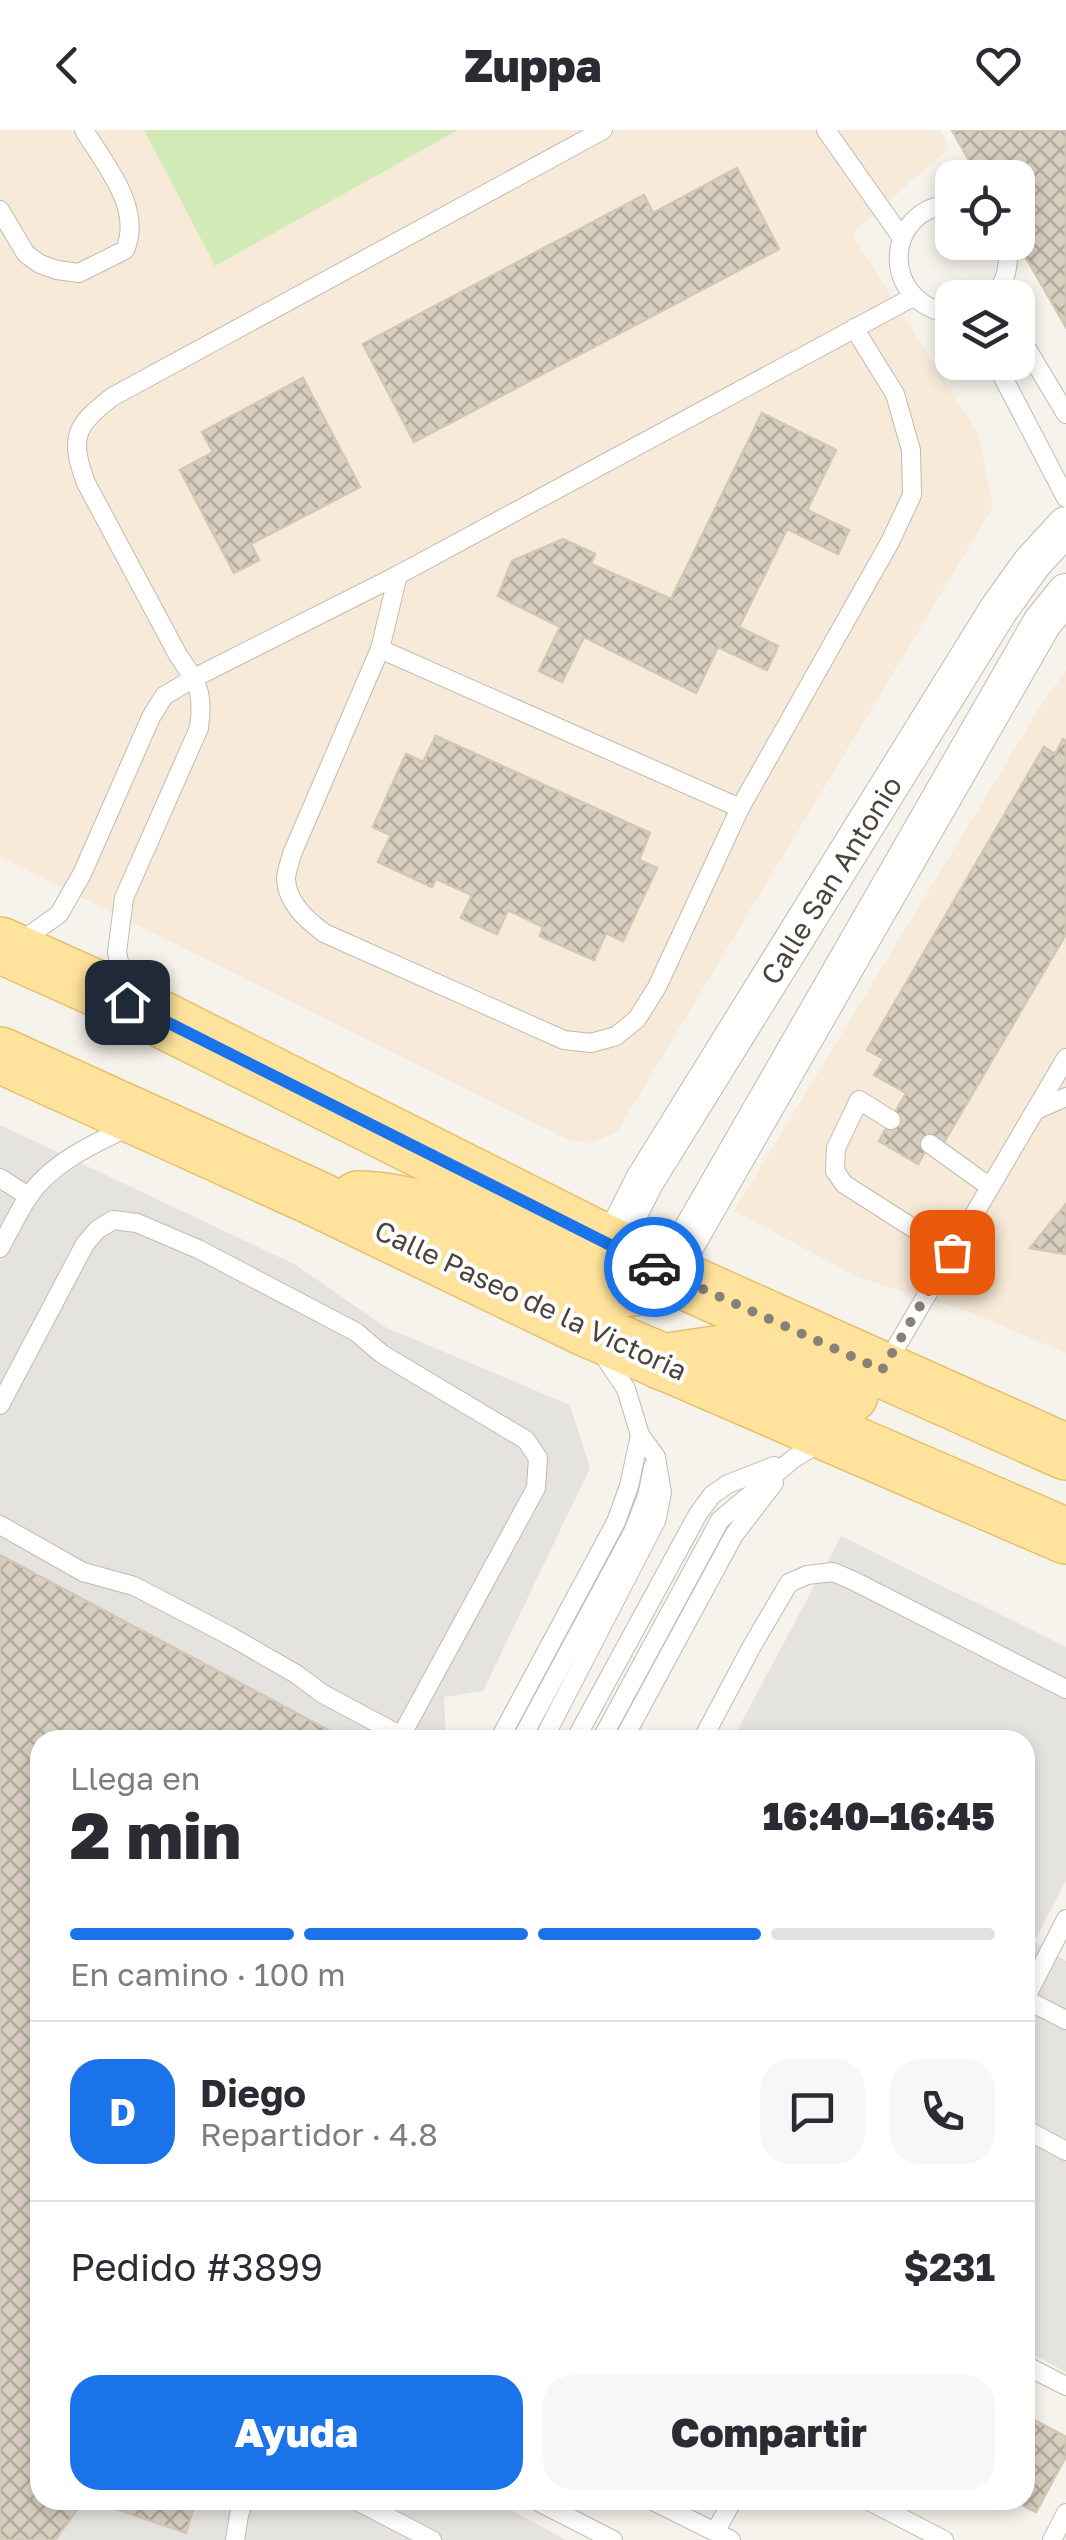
<!DOCTYPE html>
<html lang="es">
<head>
<meta charset="utf-8">
<style>
  body { margin:0; font-family:"Golos Text",sans-serif; background:#f7f7f7; color:#2b2b33; height:100vh; display:flex; flex-direction:column; font-size:38px; white-space:nowrap }
  * { box-sizing:border-box; margin:0 }
  p { font-size:32px; color:#7c7c81 }
  .icon { flex:none; width:55px; height:55px; fill:none; stroke:currentColor; stroke-width:2; stroke-linecap:round; stroke-linejoin:round }
  .map { position:relative; flex:1; overflow:hidden }
  .sheet { position:absolute; left:30px; top:1600px; width:1005px; height:780px; display:flex; flex-direction:column; background:#fff; border-radius:30px; box-shadow:0 5px 15px #0003 }
  .sheet>* { flex:none }
  .tools { position:absolute; left:935px; top:30px; display:grid; gap:20px }
  .tools a { display:grid; place-items:center; width:100px; height:100px; border-radius:20px; background:#fff; box-shadow:0 5px 15px #0003; font-size:50px }
  .pin { position:absolute; display:grid; place-items:center; width:85px; height:85px; color:#fff; margin:-42px; border-radius:20px; box-shadow:0 5px 15px #0006 }
  .courier { position:absolute; display:grid; place-items:center; width:100px; height:100px; margin:-50px; border:8px solid #1a73e8; border-radius:50%; background:#fff; color:#222; box-shadow:0 2px 12px #0007 }
  .headline em { font-style:normal; font-weight:800 }
  .headline div { display:flex; flex-direction:column-reverse }
  .headline { display:flex; align-items:center; justify-content:space-between; height:170px; padding:0 40px }
  h1 { font-size:65px; font-weight:800; line-height:75px }
  .bar { display:grid; grid-template-columns:repeat(4,1fr); gap:15px 10px; align-content:center; height:120px; padding:0 40px }
  .bar i { height:12px; border-radius:8px; background:#e1e1e2 }
  .bar .selected { background:#1a73e8 }
  .bar p { grid-column:span 4 }
  .line { display:flex; align-items:center; gap:25px; padding:0 40px; border-top:2px solid #e1e1e2 }
  .line div { flex:1 }
  .round { display:grid; place-items:center; flex:none; width:105px; height:105px; border-radius:30px; background:#f7f7f7 }
  .action { display:flex; gap:20px; margin-top:auto; padding:20px 40px }
  .action a { flex:1; height:115px; border-radius:30px; background:#1a73e8; color:#fff; font-size:40px; font-weight:800; line-height:115px; text-align:center }
  .action a+a { background:#f7f7f7; color:#2b2b33 }
  header { display:flex; justify-content:space-between; align-items:center; height:130px; padding:0 40px; background:#fff; font-size:45px; font-weight:800 }
  .map>svg:first-child { display:block }
  .commercial { fill:#f7ead8 }
  .green { fill:#d2eab5 }
  .parking { fill:#e5e3e0 }
  .building { fill:url(#building-cross-hatch); stroke:#d3c7b4; stroke-width:2.5 }
  .lines { fill:none; stroke-linecap:round; stroke-linejoin:round }
  .service-casing { stroke:#c2bbae; stroke-width:20 }
  .minor-casing { stroke:#c2bbae; stroke-width:40 }
  .primary-casing { stroke:#e6c16a; stroke-width:58 }
  .service { stroke:#fff; stroke-width:18 }
  .minor { stroke:#fff; stroke-width:38 }
  .primary { stroke:#ffe39c; stroke-width:55 }
  .done { stroke:#878178; stroke-width:10; stroke-dasharray:0 18 }
  .route { stroke:#1a73e8; stroke-width:12 }
  .labels { text-anchor:middle; dominant-baseline:central; stroke-width:8; stroke-linejoin:round; paint-order:stroke }
  .street-label { font-size:28px; fill:#4b4439; stroke:#fff }
</style>
</head>
<body>
<header><svg class="icon" aria-label="back" viewBox="0 0 24 24"><path d="M15 5l-7 7 7 7"/></svg>Zuppa<svg class="icon" aria-label="heart" viewBox="0 0 24 24"><path d="M12 20l-8-8c-3-5 5-10 8-4 3-6 11-1 8 4z"/></svg></header>
<div class="map">
<svg width="1066" height="2410" viewBox="0 0 1066 2410">
  <defs>
    <pattern id="building-cross-hatch" width="8" height="8" patternUnits="userSpaceOnUse" patternTransform="scale(2.5)"><rect width="8" height="8" fill="#d8cfc1"/><path d="M0 0l8 8M0 8l8-8" fill="none" stroke="#b1aa9e"/></pattern>
  </defs>
  <rect width="100%" height="100%" fill="#f6f3ec"/>
  <g class="commercial">
    <polygon points="0,0 144,0 215,136 458,0 940,0 949,18 852,104 978,303 993,377 617,1002 593,1012 569,1010 0,727"/>
    <polygon points="1066,540 1066,1223 964,1180 860,1148 734,1081 1042,574"/>
  </g>
  <polygon class="green" points="144,0 458,0 215,136"/>
  <g class="parking">
    <polygon points="0,995 296,1135 385,1197 570,1275 590,1338 483,1561 444,1567 446,1610 40,1610 40,2370 493,2370 566,2410 0,2410"/>
    <polygon points="841,1406 1066,1517 1066,1751 1034,1812 1066,1831 1066,2242 1025,2220 1025,1610 732,1610"/>
  </g>
  <g class="building">
    <polygon points="952,0 1066,0 1066,197 1017,112 1018,48 979,48"/>
    <polygon points="737,38 779,119 414,312 363,214 644,65 653,83"/>
    <polygon points="303,248 360,357 251,414 259,430 234,443 180,340 213,322 202,302"/>
    <polygon points="762,283 836,320 807,380 849,400 838,424 787,399 739,497 778,516 767,540 718,517 696,563 584,507 562,552 539,541 560,497 498,466 512,431 563,409 595,424 591,434 671,469"/>
    <polygon points="436,606 650,703 639,730 657,738 623,811 606,803 594,830 540,806 543,797 508,780 497,804 461,788 472,765 436,749 432,757 378,732 391,705 373,697 406,624 423,632"/>
    <polygon points="1063,609 1066,611 1066,804 943,1014 933,1008 918,1034 879,1011 906,963 874,945 884,929 867,920 1044,617 1055,624"/>
    <polygon points="1066,1074 1066,1124 1030,1118"/>
    <polygon points="0,1425 347,1610 40,1610 40,2370 84,2370 55,2410 0,2410"/>
    <polygon points="1025,2285 1066,2307 1066,2326 1036,2382 1013,2370 1025,2370"/>
    <polygon points="90,2370 196,2370 186,2403"/>
  </g>
  <g class="lines">
    <defs>
      <g id="service">
        <polyline points="826,0 902,108"/>
        <path d="M952 74C883 78 879 174 952 184"/>
        <path d="M0 80 26 124 40 134 57 140 79 143 125 120C143 78 105 35 84 0"/>
        <path d="M993 168C1007 149 1010 135 1007 112"/>
        <polyline points="1018,204 1066,284"/>
        <polyline points="995,232 1066,368"/>
        <path d="M398 445 380 519 292 724C290 732 286 742 286 749 287 773 307 790 324 803L564 910 591 913 616 906 637 889 657 857 740 678 890 412 912 365 911 320 895 264 854 198"/>
        <polyline points="380,519 740,678"/>
        <polyline points="20,812 59,784 82,744 151,587 164,566 194,548 398,445 913,167"/>
        <path d="M125 860 117 822 124 768 199 598C204 562 198 554 178 525L86 353C69 307 75 296 112 267L603 0"/>
        <polyline points="1036,980 1066,967"/>
        <polyline points="891,990 859,970 836,1018 835,1041 844,1054 952,1123"/>
        <polyline points="930,1014 990,1057"/>
        <polyline points="0,1048 28,1066"/>
        <path d="M0 1118C9 1102 17 1084 27 1069 50 1033 93 1014 131 996"/>
        <polyline points="885,1236 1066,928"/>
        <polyline points="0,1275 85,1114 97,1100 113,1090 137,1093 198,1119 356,1202 382,1224 526,1310 538,1328 536,1358 401,1606"/>
        <polyline points="0,1395 83,1442 134,1456 230,1506 296,1544 323,1564 409,1610"/>
        <polyline points="499,1610 616,1392 629,1356 640,1305"/>
        <polyline points="521,1610 633,1402 647,1366 653,1337"/>
        <polyline points="543,1610 656,1391 662,1363 656,1327 640,1305 626,1259 602,1223"/>
        <polyline points="575,1610 698,1384 712,1365 728,1354 774,1336"/>
        <polyline points="601,1610 720,1390 793,1329 822,1311"/>
        <polyline points="623,1610 734,1405 774,1353"/>
        <polyline points="702,1610 752,1516 789,1453 807,1445 833,1442 854,1451 1066,1559"/>
        <polyline points="1066,1789 1025,1869 1066,1890"/>
        <polyline points="1025,1999 1066,2021"/>
        <polyline points="1025,2235 1066,2256"/>
        <polyline points="355,2370 432,2410"/>
        <polyline points="535,2370 613,2410"/>
        <polyline points="651,2370 731,2410"/>
        <polyline points="867,2370 944,2410"/>
        <polyline points="715,2402 733,2370"/>
        <polyline points="235,2410 239,2385 244,2370"/>
        <polyline points="1052,2410 1066,2383"/>
      </g>
      <g id="minor">
        <polyline points="612,1115 645,1050 999,479 1032,433 1066,396"/>
        <polyline points="668,1144 1042,493 1066,463"/>
      </g>
      <g id="primary">
        <polyline points="0,815 127,872 668,1144 1066,1322"/>
        <polyline points="0,925 315,1068 585,1198 1066,1406"/>
        <path d="M358 1069C426 1070 486 1103 546 1130 568 1140 593 1155 618 1158 637 1161 652 1153 668 1144"/>
        <polyline points="662,1232 736,1221 850,1265"/>
      </g>
    </defs>
    <use href="#service" class="service-casing"/>
    <use href="#minor" class="minor-casing"/>
    <use href="#primary" class="primary-casing"/>
    <use href="#service" class="service"/>
    <use href="#minor" class="minor"/>
    <use href="#primary" class="primary"/>
  </g>
  <g class="lines">
    <polyline class="done" points="654,1137 882,1240 952,1122"/>
    <polyline class="route" points="127,872 654,1137"/>
  </g>
  <g class="labels">
    <g class="street-label">
      <text transform="translate(831 750) rotate(-58)">Calle San Antonio</text>
      <text transform="translate(531 1170) rotate(25)">Calle Paseo de la Victoria</text>
    </g>
  </g>
</svg>
<div class="tools">
<a><svg class="icon" aria-label="locate" viewBox="0 0 24 24"><circle cx="12" cy="12" r="6"/><path d="M12 2v4M12 18v4M2 12h4M18 12h4"/></svg></a>
<a><svg class="icon" aria-label="layers" viewBox="0 0 24 24"><path d="M12 4l9 5-9 5-9-5zM3 14l9 5 9-5"/></svg></a>
</div>
<div class="pin" style="left:952px;top:1122px;background:#ea580c"><svg class="icon" aria-label="bag" viewBox="0 0 24 24"><path d="M5 8h14l-1 12H6zM9 8a3 3 0 0 1 6 0"/></svg></div>
<div class="pin" style="left:127px;top:872px;background:#1f2937"><svg class="icon" aria-label="home" viewBox="0 0 24 24"><path d="M3 11l9-7 9 7M6 9v11h12V9"/></svg></div>
<div class="courier" style="left:654px;top:1137px"><svg class="icon" aria-label="car" viewBox="0 0 24 24"><path d="M5 17H2v-5l4-1 3-4h7l3 4 3 1v5h-3M9 17h6M6 11h13"/><circle cx="7" cy="17" r="2"/><circle cx="17" cy="17" r="2"/></svg></div>
<section class="sheet">
<div class="headline"><div><h1>2 min</h1><p>Llega en</p></div><em>16:40–16:45</em></div>
<div class="bar"><i class="selected"></i><i class="selected"></i><i class="selected"></i><i></i><p>En camino · 100 m</p></div>
<div class="line" style="height:180px"><b class="round" style="background:#1a73e8;color:#fff">D</b><div><b>Diego</b><p>Repartidor · 4.8</p></div><a class="round"><svg class="icon" aria-label="chat" viewBox="0 0 24 24"><path d="M4 5h16v11H9l-5 4z"/></svg></a><a class="round"><svg class="icon" aria-label="phone" viewBox="0 0 24 24"><path d="M5 4h4l2 5-3 2q2 4 5 5l2-3 5 2v4C11 20 4 13 5 4z"/></svg></a></div>
<div class="line" style="height:130px"><div>Pedido #3899</div><b>$231</b></div>
<div class="action"><a>Ayuda</a><a>Compartir</a></div>
</section>
</div>
</body>
</html>
